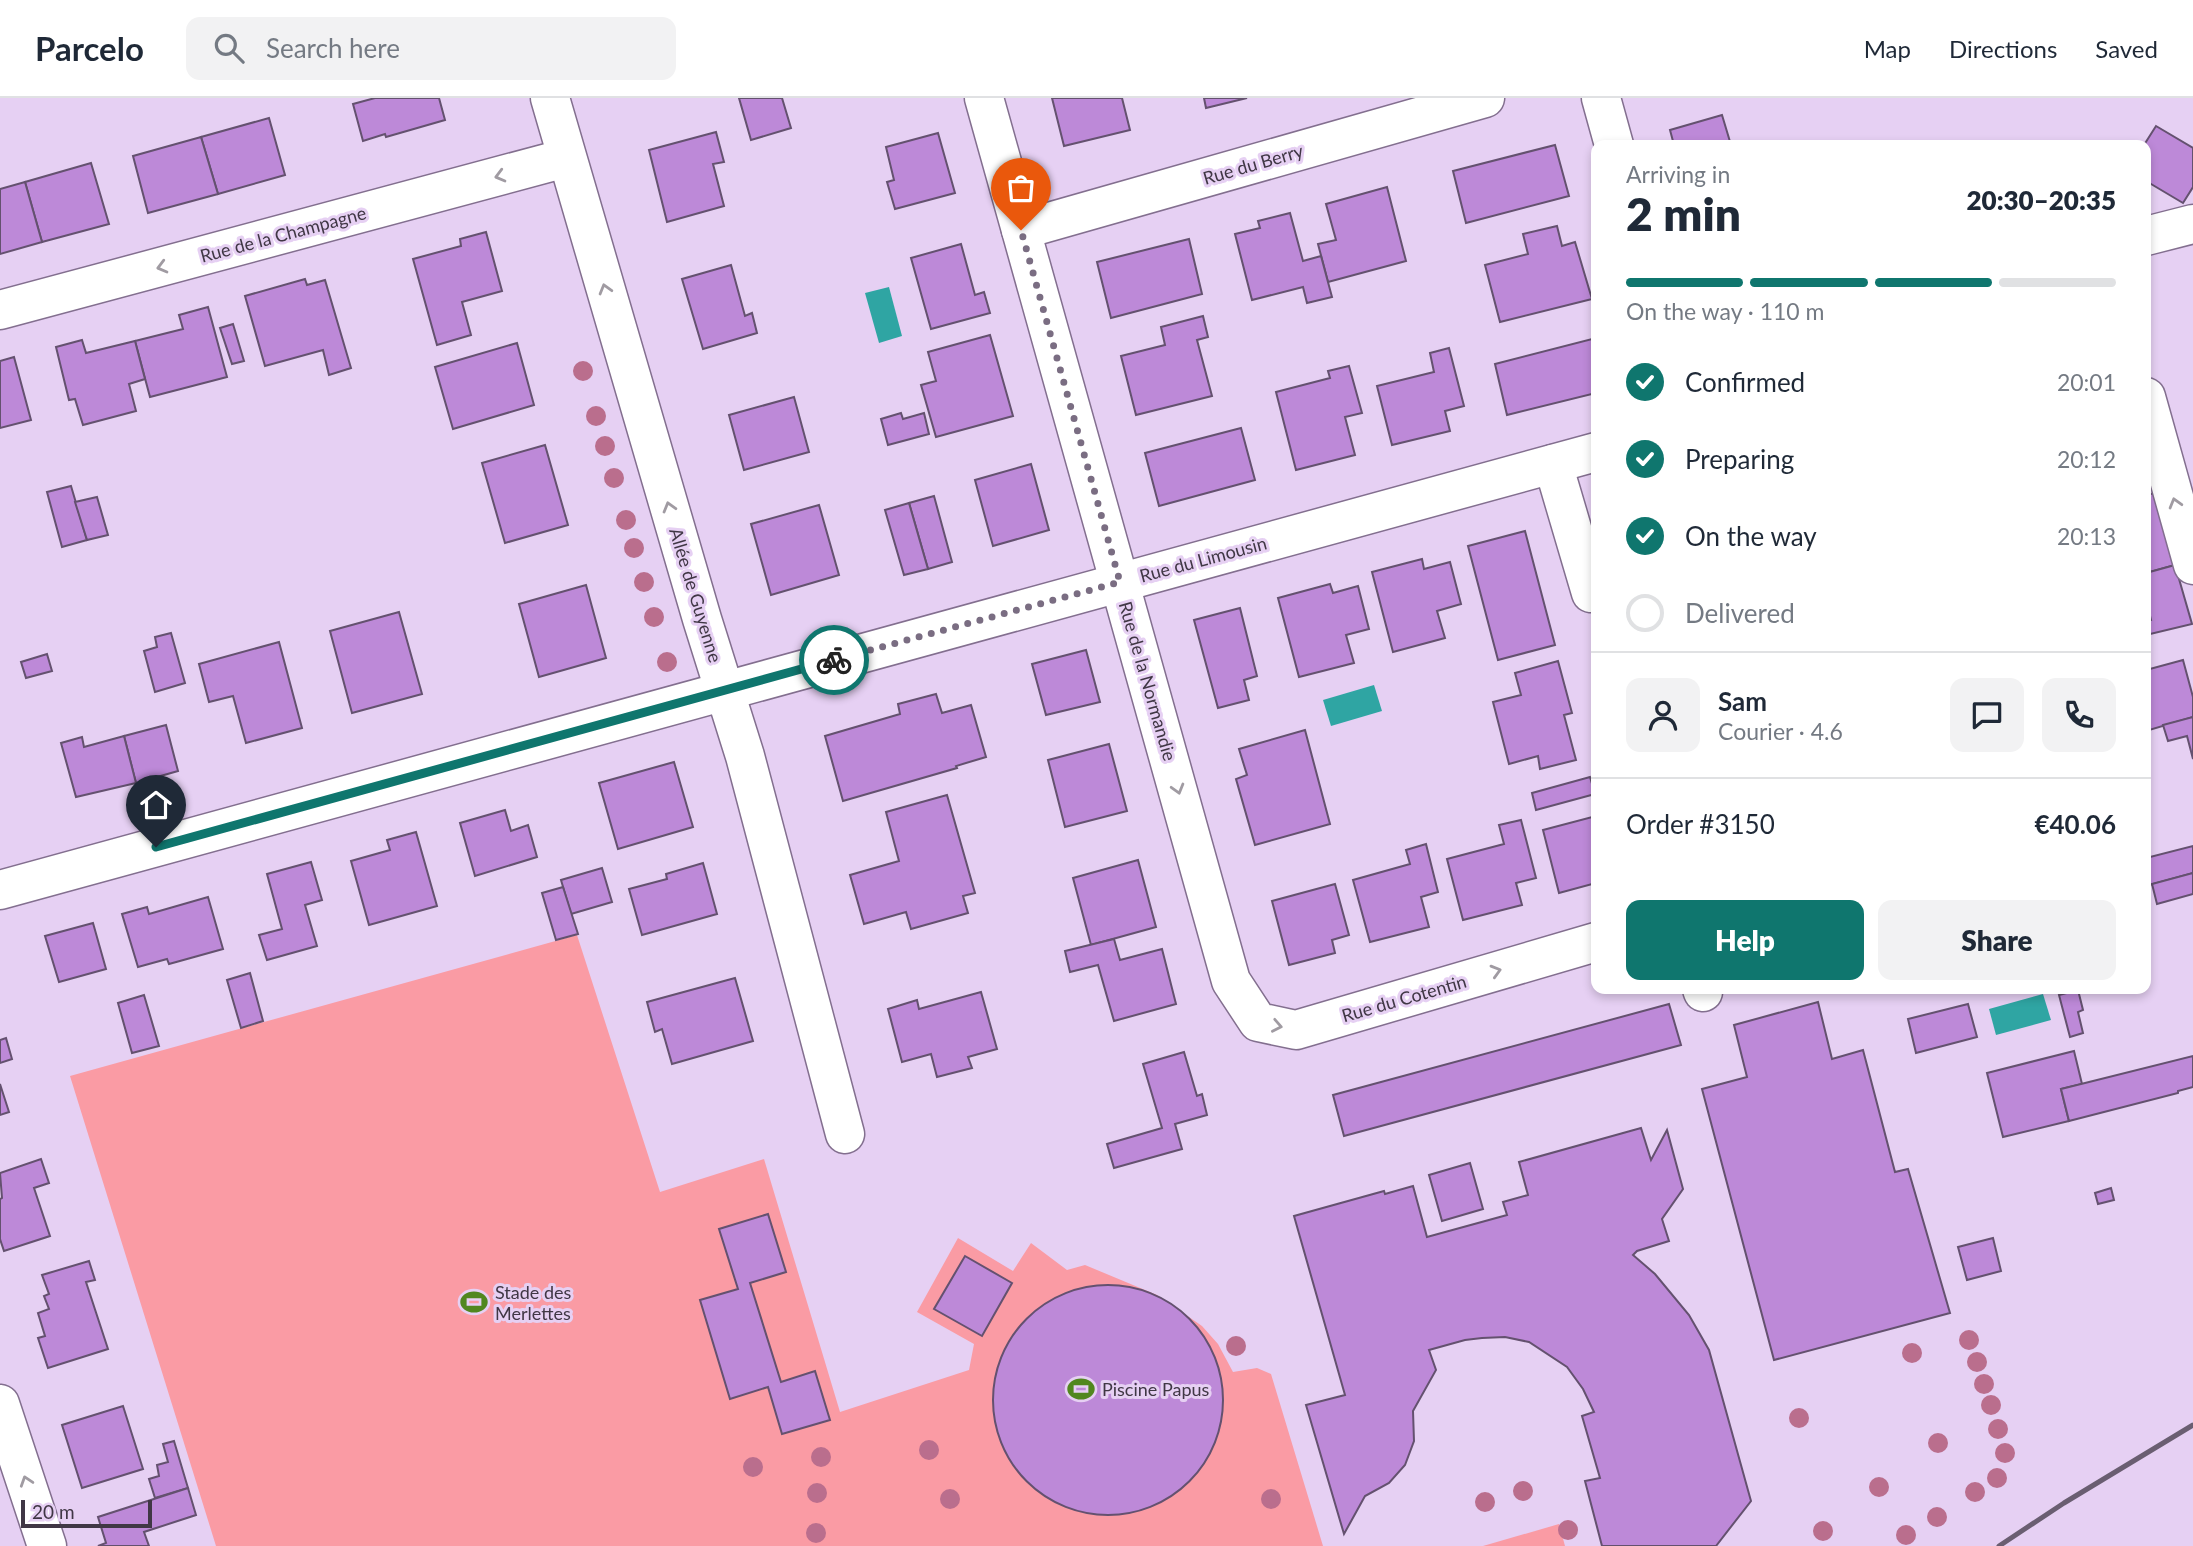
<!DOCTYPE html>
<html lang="en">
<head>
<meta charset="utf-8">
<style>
  body { margin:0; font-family:Lato,sans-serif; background:#f2f2f3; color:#1f2937; height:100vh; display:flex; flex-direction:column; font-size:26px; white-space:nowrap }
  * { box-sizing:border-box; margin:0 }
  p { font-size:23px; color:#747a83 }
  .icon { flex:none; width:38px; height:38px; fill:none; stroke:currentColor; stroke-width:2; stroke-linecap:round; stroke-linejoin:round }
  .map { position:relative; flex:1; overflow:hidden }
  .side { position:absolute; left:1591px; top:42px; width:560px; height:854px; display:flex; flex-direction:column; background:#fff; border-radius:14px; box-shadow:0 4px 10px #0003 }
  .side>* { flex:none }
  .scale { position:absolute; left:21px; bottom:18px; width:131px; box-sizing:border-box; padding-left:7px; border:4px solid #403745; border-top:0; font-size:19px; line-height:24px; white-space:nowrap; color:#403745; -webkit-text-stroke:5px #e6d0f3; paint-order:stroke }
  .pin { position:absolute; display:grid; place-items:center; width:60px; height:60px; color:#fff; margin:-72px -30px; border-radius:50% 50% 50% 0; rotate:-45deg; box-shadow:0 0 7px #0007 }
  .pin .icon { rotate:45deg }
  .courier { position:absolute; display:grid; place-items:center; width:70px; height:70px; margin:-35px; border:5px solid #0f766e; border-radius:50%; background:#fff; color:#222; box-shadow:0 2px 9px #0007 }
  .overview em { font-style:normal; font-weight:800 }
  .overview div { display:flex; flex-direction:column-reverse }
  .overview { display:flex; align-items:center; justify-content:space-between; height:119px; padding:0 35px }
  h1 { font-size:46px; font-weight:800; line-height:52px }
  .bar { display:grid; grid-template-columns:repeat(4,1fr); gap:10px 7px; align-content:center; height:84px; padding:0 35px }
  .bar i { height:9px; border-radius:5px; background:#e0e1e3 }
  .bar .active { background:#0f766e }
  .bar p { grid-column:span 4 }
  .line { display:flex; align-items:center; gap:18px; padding:0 35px; border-top:2px solid #e0e1e3 }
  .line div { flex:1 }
  .round { display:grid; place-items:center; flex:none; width:74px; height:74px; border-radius:14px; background:#f2f2f3 }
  ol { padding:0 35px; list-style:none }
  li { display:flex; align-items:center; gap:21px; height:77px }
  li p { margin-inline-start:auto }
  li .icon { padding:7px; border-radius:50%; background:#0f766e; color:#fff; stroke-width:4 }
  li:last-child { color:#747a83 }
  li i { width:38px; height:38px; border:4px solid #e0e1e3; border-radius:50% }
  .primary-button { display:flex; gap:14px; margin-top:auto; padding:14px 35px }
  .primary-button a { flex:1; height:80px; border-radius:14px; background:#0f766e; color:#fff; font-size:28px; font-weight:800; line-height:80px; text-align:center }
  .primary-button a+a { background:#f2f2f3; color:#1f2937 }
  header { display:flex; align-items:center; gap:42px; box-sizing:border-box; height:98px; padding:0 35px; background:#fff; border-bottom:2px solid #e0e1e3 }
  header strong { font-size:33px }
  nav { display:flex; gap:38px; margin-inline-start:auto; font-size:24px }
  .search { width:490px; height:63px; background:#f2f2f3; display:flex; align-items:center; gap:18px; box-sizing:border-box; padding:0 24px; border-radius:14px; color:#747a83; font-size:26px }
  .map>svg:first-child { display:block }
  .park { fill:#fa9ba4 }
  .water { fill:#2fa5a3 }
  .building { fill:#bd89d8; stroke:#64516f; stroke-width:2 }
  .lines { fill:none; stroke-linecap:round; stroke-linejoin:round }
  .minor-casing { stroke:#836f8f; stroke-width:41 }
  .minor { stroke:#fff; stroke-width:38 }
  .rail { stroke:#6a5e71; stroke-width:5 }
  .tree { fill:#ba6e8d }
  .oneway { stroke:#a09ba2 }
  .done { stroke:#7a6d82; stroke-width:7; stroke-dasharray:0 12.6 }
  .route { stroke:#0f766e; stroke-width:9 }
  .labels { text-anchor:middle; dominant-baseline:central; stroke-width:6; stroke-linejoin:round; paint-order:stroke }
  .street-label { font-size:18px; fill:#403745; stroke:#e6d0f3 }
  .poi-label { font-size:18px; fill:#403745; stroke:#e6d0f3; text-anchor:start }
</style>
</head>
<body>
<header>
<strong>Parcelo</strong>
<div class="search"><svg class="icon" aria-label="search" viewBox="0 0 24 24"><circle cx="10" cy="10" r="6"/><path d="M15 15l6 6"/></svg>Search here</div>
<nav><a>Map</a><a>Directions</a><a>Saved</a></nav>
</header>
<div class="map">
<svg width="2193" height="1448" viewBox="0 0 2193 1448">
  <rect width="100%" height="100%" fill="#e6d0f3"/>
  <g class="park">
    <polygon points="577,837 660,1094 764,1061 840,1314 969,1272 974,1246 917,1214 958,1140 1013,1173 1031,1145 1067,1172 1085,1167 1157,1197 1202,1228 1218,1246 1233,1274 1257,1270 1271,1276 1323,1448 216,1448 70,978"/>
    <polygon points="1559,1426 1565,1448 1483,1448"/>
  </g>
  <g class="water">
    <polygon points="889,189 902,238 879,245 865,195"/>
    <polygon points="1374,587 1382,613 1331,628 1323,602"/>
    <polygon points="2043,896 2051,922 1996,937 1989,911"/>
  </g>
  <g class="building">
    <polygon points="375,0 439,0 445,22 386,39 385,36 363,43 353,6"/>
    <polygon points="739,0 782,0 791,30 751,42"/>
    <polygon points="1052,0 1122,0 1130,32 1064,48"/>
    <polygon points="1204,0 1247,0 1206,10"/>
    <polygon points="1722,17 1731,47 1674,47 1670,32"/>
    <polygon points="269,20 285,77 218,96 201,39"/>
    <polygon points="2156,28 2193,50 2193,89 2183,105 2146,83 2144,47"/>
    <polygon points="716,34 724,64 713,66 724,108 667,124 649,52"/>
    <polygon points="938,35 955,95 895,111 887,84 894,82 886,49"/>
    <polygon points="201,39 218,96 148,115 133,58"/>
    <polygon points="1555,47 1569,98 1466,125 1453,73"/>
    <polygon points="91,65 109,126 42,144 25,84"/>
    <polygon points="25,84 42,144 0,156 0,91"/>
    <polygon points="1387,89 1406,163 1328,184 1318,146 1336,142 1326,106"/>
    <polygon points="1290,115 1303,163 1321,158 1332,199 1307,205 1303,189 1252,202 1235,136 1260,130 1258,123"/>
    <polygon points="1557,128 1562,148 1575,144 1592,201 1500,224 1485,167 1528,156 1523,136"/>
    <polygon points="486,134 502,193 462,204 471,237 437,247 413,161 461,148 460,141"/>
    <polygon points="1189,141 1202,196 1111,220 1097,164"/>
    <polygon points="961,146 975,197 984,194 990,215 931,231 911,160"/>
    <polygon points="731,167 745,218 752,215 757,235 703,251 682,181"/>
    <polygon points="305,181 307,187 325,182 351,270 329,277 323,252 265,268 245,198"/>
    <polygon points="208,209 227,279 150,299 135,243 183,231 179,217"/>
    <polygon points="1203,218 1208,239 1197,242 1212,298 1136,317 1121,258 1165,247 1161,229"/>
    <polygon points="233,226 244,263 232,266 220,230"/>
    <polygon points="990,237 1013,318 936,339 921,287 936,283 928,254"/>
    <polygon points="1596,240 1596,295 1507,317 1495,266"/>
    <polygon points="82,242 86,255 135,243 145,281 129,286 136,313 83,327 75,301 69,302 56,249"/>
    <polygon points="517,245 534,307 453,331 435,269"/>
    <polygon points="1449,250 1464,308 1445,313 1450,333 1392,347 1377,288 1434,274 1430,255"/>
    <polygon points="14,259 31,322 0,330 0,263"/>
    <polygon points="1349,268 1362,315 1345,319 1355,357 1296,372 1276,294 1330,280 1328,273"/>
    <polygon points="794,299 809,354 744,372 729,317"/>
    <polygon points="901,315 903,321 924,315 929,336 888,347 881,321"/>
    <polygon points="1241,330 1255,382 1159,408 1145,355"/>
    <polygon points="545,347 568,427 505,445 482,365"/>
    <polygon points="1031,366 1049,432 993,448 975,382"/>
    <polygon points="71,388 87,442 62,449 47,394"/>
    <polygon points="2155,395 2175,467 2146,475 2146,397"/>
    <polygon points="934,398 952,464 928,471 909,405"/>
    <polygon points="97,399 108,437 87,442 75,404"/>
    <polygon points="909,405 928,471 904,477 885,412"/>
    <polygon points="819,407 839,477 771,497 751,426"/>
    <polygon points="1525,433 1555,547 1498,562 1468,448"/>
    <polygon points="1422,461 1424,471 1450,464 1461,506 1437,513 1445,540 1393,554 1372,474"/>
    <polygon points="2175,467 2192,526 2146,537 2146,523 2151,522 2146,501 2146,475"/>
    <polygon points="1330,486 1333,495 1358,488 1369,531 1346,537 1354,565 1299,579 1278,500"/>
    <polygon points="586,487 606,560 539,579 519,506"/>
    <polygon points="1240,510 1257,578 1244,582 1249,602 1218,610 1194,522"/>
    <polygon points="399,514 422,596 352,615 330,533"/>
    <polygon points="171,535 185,585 155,594 144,553 157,549 155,539"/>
    <polygon points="279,544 302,630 246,645 233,598 209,604 199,566"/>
    <polygon points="1086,552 1100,604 1046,617 1032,566"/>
    <polygon points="47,556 52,573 26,580 21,564"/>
    <polygon points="2183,562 2193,599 2193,619 2146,633 2146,572"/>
    <polygon points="1558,563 1572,615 1564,617 1576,662 1540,671 1538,658 1509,666 1493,604 1521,597 1515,575"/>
    <polygon points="936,596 942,615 971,607 986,659 956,668 957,670 843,703 825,638 900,616 898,606"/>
    <polygon points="2193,619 2193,661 2187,638 2168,643 2163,627"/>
    <polygon points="166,627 178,673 136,685 124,638"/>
    <polygon points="1305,632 1330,726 1255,747 1236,681 1247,677 1239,651"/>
    <polygon points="124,638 136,685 76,699 61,645 82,639 84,649"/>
    <polygon points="1109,646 1127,713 1065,729 1048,662"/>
    <polygon points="674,664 693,729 618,751 599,685"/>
    <polygon points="1590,679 1595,696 1536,712 1532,695"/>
    <polygon points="947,697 975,795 963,798 968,815 911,831 906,814 864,826 850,777 899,763 886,714"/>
    <polygon points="505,712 511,733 528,727 537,759 475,778 460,725"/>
    <polygon points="1596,718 1596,785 1559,795 1543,732"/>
    <polygon points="1521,722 1536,780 1516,785 1522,807 1463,822 1447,761 1504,746 1499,727"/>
    <polygon points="416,734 437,808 369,827 351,763 390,752 387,742"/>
    <polygon points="1426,746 1438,794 1421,799 1429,829 1370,844 1353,782 1410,766 1406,752"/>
    <polygon points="2193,748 2193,775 2146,788 2146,760"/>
    <polygon points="1138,762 1156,829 1091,847 1073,780"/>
    <polygon points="311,764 322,802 305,807 317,848 267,862 259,837 282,831 267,776"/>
    <polygon points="703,765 717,816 642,837 629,791 667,781 666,776"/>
    <polygon points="602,770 612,804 571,816 561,782"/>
    <polygon points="2193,775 2193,796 2157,806 2152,786"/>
    <polygon points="1335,786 1349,837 1332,842 1335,855 1289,867 1272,803"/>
    <polygon points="563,789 578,836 556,842 542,795"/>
    <polygon points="208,799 223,851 169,866 167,861 138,869 122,816 147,809 149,816"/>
    <polygon points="93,825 106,871 59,884 45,838"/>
    <polygon points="1114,841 1120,862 1162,851 1176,906 1114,923 1098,867 1070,874 1065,853"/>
    <polygon points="250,875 263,923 241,930 227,882"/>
    <polygon points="735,880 753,943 672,966 662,931 655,934 647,904"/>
    <polygon points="2078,892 2083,912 2078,914 2083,935 2070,939 2059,897"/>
    <polygon points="981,894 997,951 968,959 972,970 937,979 931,956 902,964 888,911 917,902 919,911"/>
    <polygon points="144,897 159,948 132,955 118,905"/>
    <polygon points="1818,904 1832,961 1863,952 1895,1074 1908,1071 1950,1215 1774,1262 1702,991 1747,979 1734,927"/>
    <polygon points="1669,906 1681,947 1344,1038 1333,997"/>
    <polygon points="1968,906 1977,939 1916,955 1908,921"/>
    <polygon points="6,940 12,961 0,965 0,942"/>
    <polygon points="2074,953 2082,986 2061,991 2069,1023 2003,1039 1987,975"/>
    <polygon points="1184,954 1197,998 1202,996 1207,1017 1175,1026 1182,1051 1114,1070 1107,1046 1162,1030 1143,966"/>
    <polygon points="2193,958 2193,989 2178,993 2178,995 2069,1023 2061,991"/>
    <polygon points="0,986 9,1014 0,1017"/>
    <polygon points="1641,1030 1651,1062 1667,1032 1683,1091 1662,1121 1669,1143 1637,1153 1633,1157 1655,1176 1689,1217 1709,1252 1751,1403 1716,1448 1602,1448 1585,1383 1600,1380 1582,1318 1594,1314 1583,1291 1567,1269 1529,1244 1505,1239 1482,1240 1465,1242 1429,1252 1436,1272 1413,1313 1414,1343 1405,1367 1389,1385 1365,1398 1344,1436 1306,1307 1345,1297 1294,1118 1384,1093 1385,1096 1413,1088 1427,1139 1507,1117 1503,1104 1528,1097 1519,1064"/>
    <polygon points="41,1061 49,1085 34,1090 50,1138 4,1153 0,1141 0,1101 2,1100 0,1075"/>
    <polygon points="1470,1065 1483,1111 1442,1123 1429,1077"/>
    <polygon points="2111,1090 2114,1102 2098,1106 2095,1095"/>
    <polygon points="768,1116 786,1174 750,1185 781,1284 815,1273 830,1322 782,1336 768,1289 730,1301 700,1202 738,1191 719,1131"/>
    <polygon points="1993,1140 2001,1173 1967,1182 1958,1149"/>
    <polygon points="965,1158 1012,1185 982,1238 934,1211"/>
    <polygon points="89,1163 95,1182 86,1184 108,1251 48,1270 38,1240 45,1238 38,1215 49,1211 44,1198 49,1196 42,1177"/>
    <circle cx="1108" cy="1302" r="115"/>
    <polygon points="123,1308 143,1371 82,1390 62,1327"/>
    <polygon points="174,1343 188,1390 155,1400 149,1381 159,1378 157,1367 168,1364 163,1346"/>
    <polygon points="188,1390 196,1417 144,1434 149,1448 98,1448 106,1445 98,1419"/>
  </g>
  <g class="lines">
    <defs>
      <g id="minor">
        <polyline points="550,0 702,521 745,658 845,1036"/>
        <polyline points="984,0 1231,883 1258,924 1296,932 1596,844"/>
        <polyline points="1601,0 1614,47"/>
        <polyline points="1021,132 1485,0"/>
        <polyline points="2146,138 2193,126"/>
        <polyline points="0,212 566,60"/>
        <polyline points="2146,299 2193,467"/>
        <polyline points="1553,366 1591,495 1596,493"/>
        <polyline points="0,792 1596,354"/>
        <polyline points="1702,891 1703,894"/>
        <polyline points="0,1306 47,1448"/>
      </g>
    </defs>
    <use href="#minor" class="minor-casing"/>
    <use href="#minor" class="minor"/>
    <polyline class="rail" points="1999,1448 2064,1405 2193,1327"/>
  </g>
  <g class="tree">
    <circle cx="583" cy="273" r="10"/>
    <circle cx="596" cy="318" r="10"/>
    <circle cx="605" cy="348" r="10"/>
    <circle cx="614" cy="380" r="10"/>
    <circle cx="626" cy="422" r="10"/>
    <circle cx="634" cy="450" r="10"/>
    <circle cx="644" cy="484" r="10"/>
    <circle cx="654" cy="519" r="10"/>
    <circle cx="667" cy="564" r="10"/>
    <circle cx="1969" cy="1242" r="10"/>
    <circle cx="1236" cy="1248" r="10"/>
    <circle cx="1912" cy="1255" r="10"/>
    <circle cx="1977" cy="1264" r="10"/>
    <circle cx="1984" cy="1286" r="10"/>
    <circle cx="1991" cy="1307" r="10"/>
    <circle cx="1799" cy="1320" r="10"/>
    <circle cx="1998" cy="1331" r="10"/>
    <circle cx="1938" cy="1345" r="10"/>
    <circle cx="929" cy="1352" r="10"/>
    <circle cx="2005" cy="1355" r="10"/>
    <circle cx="821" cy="1359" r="10"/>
    <circle cx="753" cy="1369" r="10"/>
    <circle cx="1997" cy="1380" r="10"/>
    <circle cx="1879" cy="1389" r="10"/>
    <circle cx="1523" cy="1393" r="10"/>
    <circle cx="1975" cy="1394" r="10"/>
    <circle cx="817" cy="1395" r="10"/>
    <circle cx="950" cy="1401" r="10"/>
    <circle cx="1271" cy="1401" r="10"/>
    <circle cx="1485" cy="1404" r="10"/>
    <circle cx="1937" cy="1419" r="10"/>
    <circle cx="1568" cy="1432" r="10"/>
    <circle cx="1823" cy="1433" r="10"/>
    <circle cx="816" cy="1435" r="10"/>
    <circle cx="1906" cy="1437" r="10"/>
  </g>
  <defs><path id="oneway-chevron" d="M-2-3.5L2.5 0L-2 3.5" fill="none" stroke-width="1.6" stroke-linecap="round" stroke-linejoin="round" transform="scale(1.75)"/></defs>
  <g class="oneway">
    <use href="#oneway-chevron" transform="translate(500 78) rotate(165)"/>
    <use href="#oneway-chevron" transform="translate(162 169) rotate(165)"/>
    <use href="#oneway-chevron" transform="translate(605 191) rotate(-106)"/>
    <use href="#oneway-chevron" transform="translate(2175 405) rotate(-106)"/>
    <use href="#oneway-chevron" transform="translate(669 409) rotate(-106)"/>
    <use href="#oneway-chevron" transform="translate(1178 691) rotate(74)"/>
    <use href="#oneway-chevron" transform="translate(1496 873) rotate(-16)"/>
    <use href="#oneway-chevron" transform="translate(1277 928) rotate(11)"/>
    <use href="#oneway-chevron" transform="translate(26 1383) rotate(-108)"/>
  </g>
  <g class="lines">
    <polyline class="done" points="834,562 1120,484 1021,132"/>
    <polyline class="route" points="156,749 834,562"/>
  </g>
  <defs>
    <symbol id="stadium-bare" viewBox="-9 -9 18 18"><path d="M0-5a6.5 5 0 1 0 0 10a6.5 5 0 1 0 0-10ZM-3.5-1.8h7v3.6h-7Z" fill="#51871f" stroke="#e6d0f3" stroke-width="2.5" paint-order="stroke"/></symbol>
  </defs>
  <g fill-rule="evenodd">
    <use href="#stadium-bare" x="455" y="1185" width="38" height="38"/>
    <use href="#stadium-bare" x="1062" y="1272" width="38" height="38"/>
  </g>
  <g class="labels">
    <g class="street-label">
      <text transform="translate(1253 66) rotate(-16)">Rue du Berry</text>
      <text transform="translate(283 136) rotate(-15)">Rue de la Champagne</text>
      <text transform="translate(1203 461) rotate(-15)">Rue du Limousin</text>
      <text transform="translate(696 497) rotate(73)">Allée de Guyenne</text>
      <text transform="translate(1148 583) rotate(74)">Rue de la Normandie</text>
      <text transform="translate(1404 900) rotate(-16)">Rue du Cotentin</text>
    </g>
    <g class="poi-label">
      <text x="495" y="1194">Stade des<tspan x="495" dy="21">Merlettes</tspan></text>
      <text x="1102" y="1291">Piscine Papus</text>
    </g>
  </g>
</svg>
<div class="scale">20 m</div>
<div class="pin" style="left:1021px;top:132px;background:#ea580c"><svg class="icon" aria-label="bag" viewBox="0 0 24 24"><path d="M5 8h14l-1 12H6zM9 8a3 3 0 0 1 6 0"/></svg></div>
<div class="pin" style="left:156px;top:749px;background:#1f2937"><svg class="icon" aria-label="home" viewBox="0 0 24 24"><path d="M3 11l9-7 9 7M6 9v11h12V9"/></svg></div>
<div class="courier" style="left:834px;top:562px"><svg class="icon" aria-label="bike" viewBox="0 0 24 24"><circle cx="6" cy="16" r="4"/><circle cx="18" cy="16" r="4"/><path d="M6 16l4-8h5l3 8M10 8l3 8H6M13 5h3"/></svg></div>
<section class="side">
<div class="overview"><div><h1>2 min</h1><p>Arriving in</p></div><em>20:30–20:35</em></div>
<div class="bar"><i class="active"></i><i class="active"></i><i class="active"></i><i></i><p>On the way · 110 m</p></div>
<ol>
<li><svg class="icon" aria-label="check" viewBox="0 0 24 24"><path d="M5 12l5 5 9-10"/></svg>Confirmed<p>20:01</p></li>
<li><svg class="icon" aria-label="check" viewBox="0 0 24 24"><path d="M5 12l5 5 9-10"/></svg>Preparing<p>20:12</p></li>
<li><svg class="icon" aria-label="check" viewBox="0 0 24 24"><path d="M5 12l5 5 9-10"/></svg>On the way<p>20:13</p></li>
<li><i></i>Delivered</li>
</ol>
<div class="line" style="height:126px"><a class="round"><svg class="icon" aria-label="person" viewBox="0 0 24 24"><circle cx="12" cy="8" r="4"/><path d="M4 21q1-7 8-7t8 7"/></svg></a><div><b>Sam</b><p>Courier · 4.6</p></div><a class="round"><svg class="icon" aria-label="chat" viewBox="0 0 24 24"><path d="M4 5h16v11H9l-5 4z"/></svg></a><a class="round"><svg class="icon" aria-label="phone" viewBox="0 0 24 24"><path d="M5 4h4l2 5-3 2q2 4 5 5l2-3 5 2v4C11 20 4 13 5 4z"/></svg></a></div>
<div class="line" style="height:91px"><div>Order #3150</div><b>€40.06</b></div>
<div class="primary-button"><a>Help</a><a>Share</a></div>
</section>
</div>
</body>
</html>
